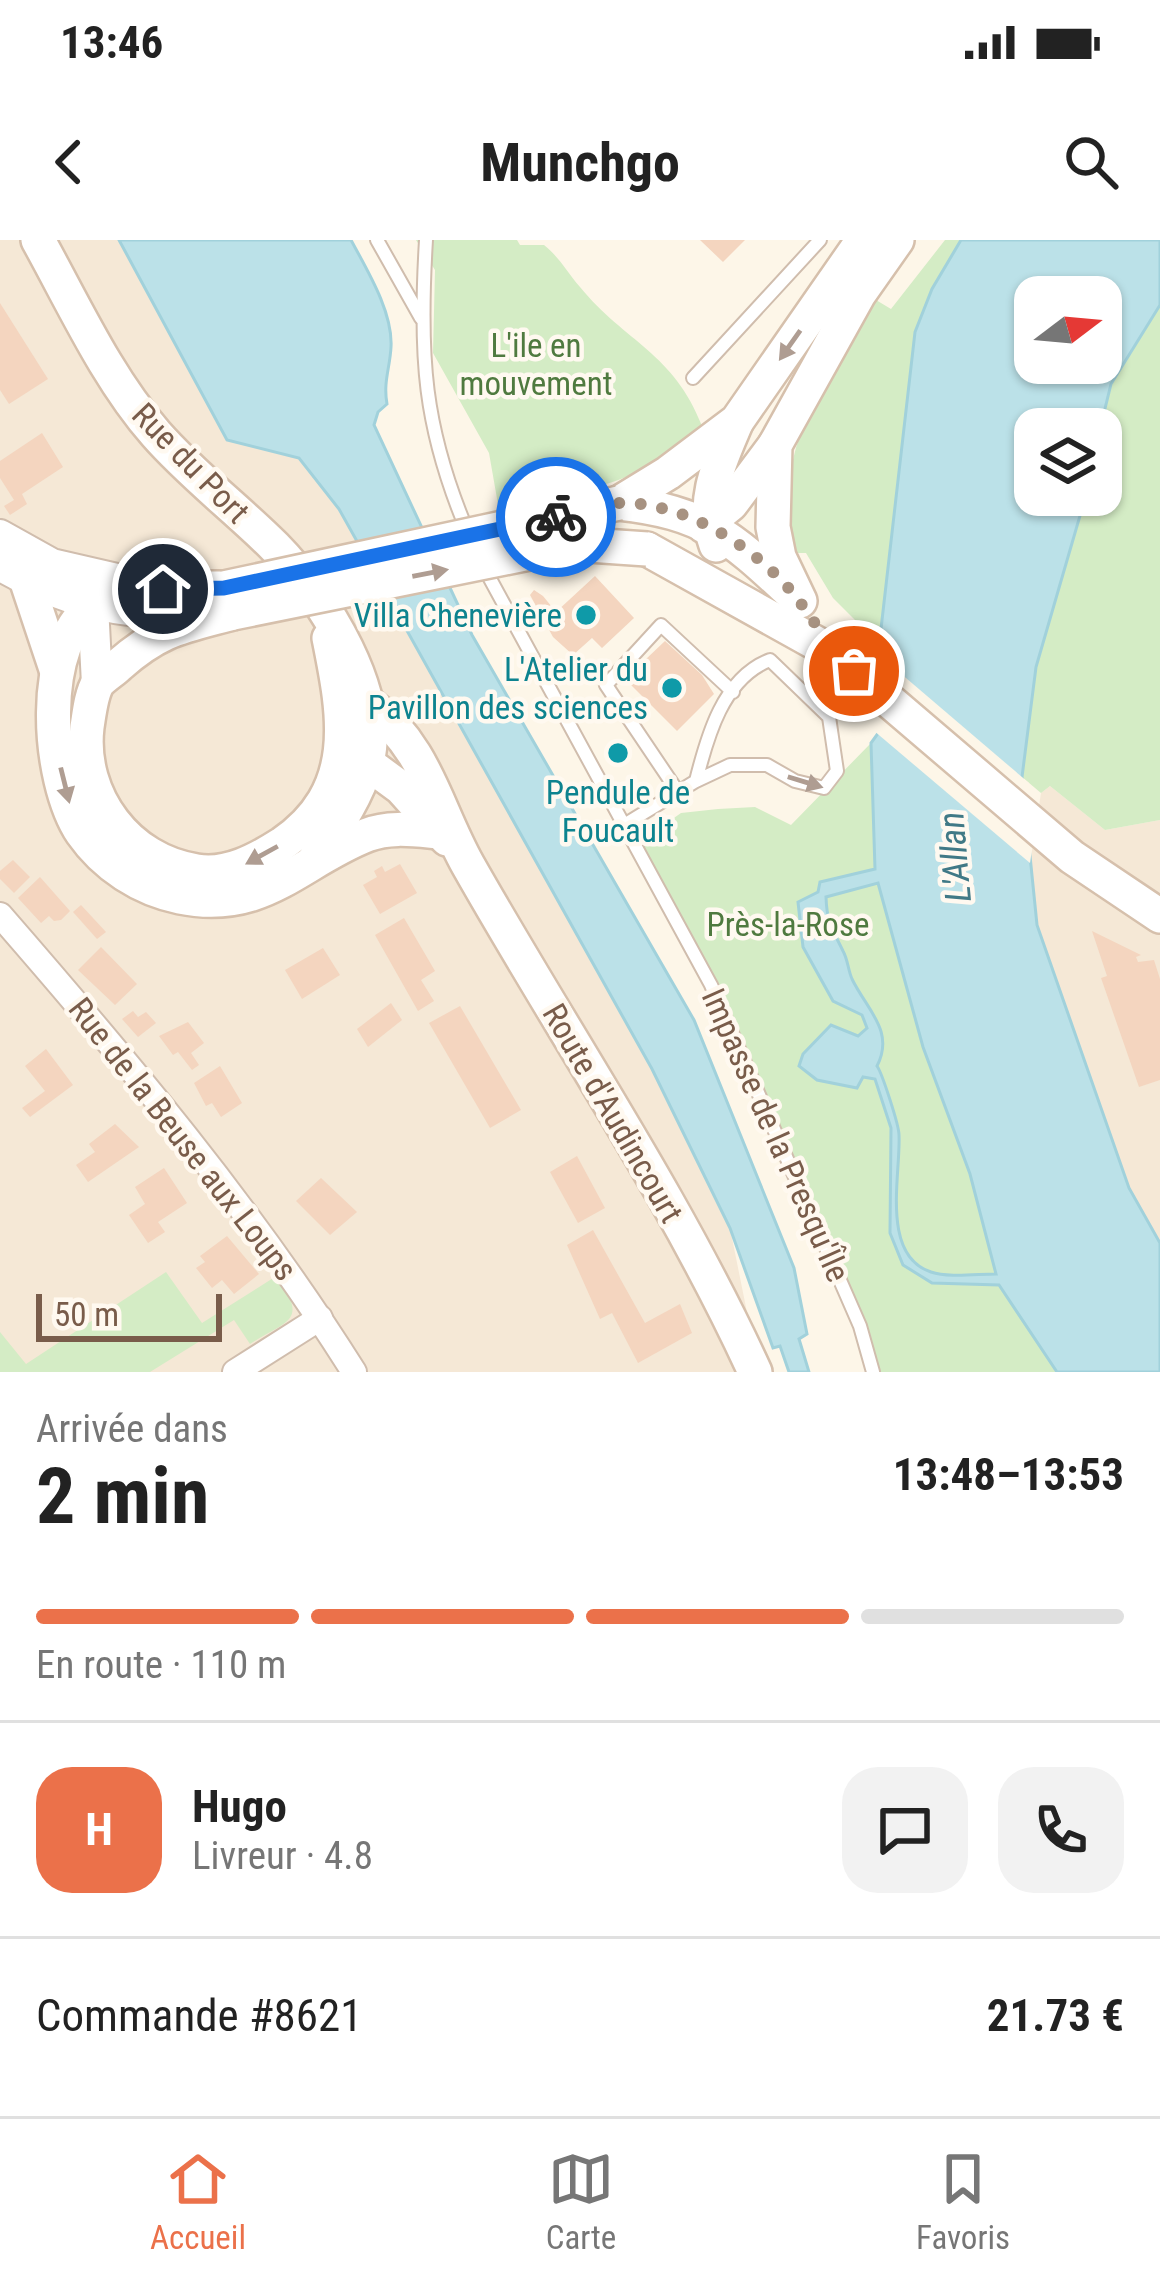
<!DOCTYPE html>
<html lang="fr">
<head>
<meta charset="utf-8">
<style>
  body { margin:0; font-family:"Roboto Condensed",sans-serif; background:#f2f2f2; color:#222; height:100vh; display:flex; flex-direction:column; font-size:45px; white-space:nowrap }
  * { box-sizing:border-box; margin:0 }
  p { font-size:39px; color:#767676 }
  .icon { flex:none; width:66px; height:66px; fill:none; stroke:currentColor; stroke-width:2; stroke-linecap:round; stroke-linejoin:round }
  .map { position:relative; height:1132px; overflow:hidden }
  .panel { display:flex; flex-direction:column; background:#fff; flex:1 }
  .panel>* { flex:none }
  .needle { width:78px; rotate:74deg }
  .buttons { position:absolute; left:1014px; top:36px; display:grid; gap:24px }
  .buttons a { display:grid; place-items:center; width:108px; height:108px; border-radius:24px; background:#fff; box-shadow:0 3px 9px #0004; font-size:60px }
  .scale { position:absolute; left:36px; bottom:30px; width:186px; box-sizing:border-box; padding-left:12px; border:6px solid #795c4a; border-top:0; font-size:33px; line-height:42px; white-space:nowrap; color:#795c4a; -webkit-text-stroke:9px #fff9f0; paint-order:stroke }
  .pin { position:absolute; display:grid; place-items:center; width:102px; height:102px; color:#fff; margin:-51px; border:6px solid #fff; border-radius:50%; box-shadow:0 3px 12px #0007 }
  .courier { position:absolute; display:grid; place-items:center; width:120px; height:120px; margin:-60px; border:9px solid #1a73e8; border-radius:50%; background:#fff; color:#222; box-shadow:0 3px 15px #0007 }
  .overview em { font-style:normal; font-weight:700 }
  .overview div { display:flex; flex-direction:column-reverse }
  .overview { display:flex; align-items:center; justify-content:space-between; height:204px; padding:0 36px }
  h1 { font-size:78px; font-weight:700; line-height:90px }
  .bar { display:grid; grid-template-columns:repeat(4,1fr); gap:18px 12px; align-content:center; height:144px; padding:0 36px }
  .bar i { height:15px; border-radius:9px; background:#e0e0e0 }
  .bar .selected { background:#eb714a }
  .bar p { grid-column:span 4 }
  .line { display:flex; align-items:center; gap:30px; padding:0 36px; border-top:3px solid #e0e0e0 }
  .line div { flex:1 }
  .round { display:grid; place-items:center; flex:none; width:126px; height:126px; border-radius:36px; background:#f2f2f2 }
  .status { display:flex; justify-content:space-between; align-items:center; height:84px; padding:0 60px; background:#fff; direction:ltr }
  .status svg { height:33px; fill:currentColor }
  header { display:flex; justify-content:space-between; align-items:center; height:156px; padding:0 36px; background:#fff; font-size:54px; font-weight:700 }
  .tab-bar { display:flex; justify-content:space-around; align-items:center; height:168px; border-top:3px solid #e0e0e0; background:#fff; font-size:33px; color:#767676 }
  .tab-bar a { display:grid; justify-items:center; gap:6px }
  .tab-bar .selected { color:#eb714a }
  .map>svg:first-child { display:block }
  .residential { fill:#f5e8d6 }
  .green { fill:#d4ecc5 }
  .water { fill:#bbe1e8; stroke:#a1d1db; stroke-width:3; fill-rule:evenodd }
  .pier { fill:#fdf6e8 }
  .building { fill:#f4d5bf }
  .lines { fill:none; stroke-linecap:round; stroke-linejoin:round }
  .service-casing { stroke:#d0bdad; stroke-width:16 }
  .minor-casing { stroke:#d0bdad; stroke-width:28 }
  .tertiary-casing { stroke:#d0bdad; stroke-width:34 }
  .secondary-casing { stroke:#d6c0ac; stroke-width:38 }
  .service { stroke:#fff; stroke-width:12 }
  .minor { stroke:#fff; stroke-width:24 }
  .tertiary { stroke:#fff; stroke-width:30 }
  .secondary { stroke:#fff; stroke-width:33 }
  .secondary-bridge-casing { stroke:#d6c0ac; stroke-width:38; stroke-linecap:butt }
  .secondary-bridge { stroke:#fff; stroke-width:33 }
  .oneway { fill:#af9d92 }
  .done { stroke:#a79281; stroke-width:12; stroke-dasharray:0 21.6 }
  .route { stroke:#1a73e8; stroke-width:15 }
  .culture-dot { fill:#0f9aa8; stroke:#fff9f0; stroke-width:4.5 }
  .labels { text-anchor:middle; dominant-baseline:central; stroke-width:9; stroke-linejoin:round; paint-order:stroke }
  .park-label { font-size:33px; fill:#4f7a3f; stroke:#fff9f0 }
  .street-label { font-size:33px; fill:#795c4a; stroke:#fff9f0 }
  .culture-label { font-size:33px; fill:#0d838f; stroke:#fff9f0; text-anchor:end }
  .water-label { font-size:36px; font-style:italic; fill:#407986; stroke:#fff9f0 }
</style>
</head>
<body>
<div class="status"><b>13:46</b><svg viewBox="0 0 49 12"><path d="M0 12V9h3v3zM5 12V6h3v6zM10 12V3h3v9zM15 12V0h3v12zM26 1h20v11H26zM47 4h2v5h-2z"/></svg></div>
<header><svg class="icon" aria-label="back" viewBox="0 0 24 24"><path d="M15 5l-7 7 7 7"/></svg>Munchgo<svg class="icon" aria-label="search" viewBox="0 0 24 24"><circle cx="10" cy="10" r="6"/><path d="M15 15l6 6"/></svg></header>
<div class="map">
<svg width="1160" height="1132" viewBox="0 0 1160 1132">
  <rect width="100%" height="100%" fill="#fdf6e8"/>
  <g class="residential">
    <polygon points="0,0 119,0 227,199 299,218 339,269 652,829 730,988 759,1132 0,1132"/>
    <polygon points="1050,546 1105,590 1160,580 1160,1003 1129,948 1037,685 1030,623 1041,553"/>
  </g>
  <g class="green">
    <path d="M416 0H517L520 5H544C561 19 566 31 580 47 625 102 674 113 702 186 651 244 571 253 499 270L489 213 433 113 435 30Z"/>
    <path d="M945 0H961L932 49 915 92 878 415 854 394 860 385 833 358 806 313H795C769 212 824 141 876 60L891 69Z"/>
    <polygon points="1160,65 1160,580 1105,590 1050,546 1041,553 1022,537 1036,427 1086,255 1101,255 1100,189 1111,144"/>
    <polygon points="871,503 875,629 923,807 970,934 999,1045 1057,1132 873,1132 761,853 624,585 651,594 681,573 718,569 755,567 791,585"/>
    <path d="M166 1032 202 1083 278 1035C306 1082 292 1078 250 1104L234 1080 150 1132H0V1092L26 1124Z"/>
  </g>
  <g class="water">
    <path d="M119 0H351C367 30 393 72 391 107 390 128 383 142 387 164L378 172 374 185 472 395 694 780 794 1028 807 1094 799 1099 809 1132H789L780 1106 773 1108 730 988 652 829 339 269 299 218 227 200Z"/>
    <path d="M961 0H1160V65L1111 144 1100 189H1035V255H1086L1036 427 1022 537 1037 685 1129 948 1160 1003V1132H1057L999 1045 932 1043 903 1025 890 993 891 888 875 839 863 837 857 848 817 840 799 826 803 814 831 785 858 796 867 788 862 775 833 761 803 707 798 662 818 652 820 642 875 629 871 503 879 492 878 415 915 92 932 49ZM1035 57H1101V123H1035ZM878 643 923 807 970 934 996 1034C977 1034 948 1038 931 1032 880 1015 901 934 899 895 899 885 882 833 877 826 895 791 867 770 852 739 848 730 848 720 843 711 832 688 827 684 826 657Z"/>
  </g>
  <polygon class="pier" points="872,409 1029,543 1034,596 1030,623 873,490"/>
  <g class="building">
    <polygon points="700,0 745,0 723,22"/>
    <polygon points="0,63 48,139 9,164 0,150"/>
    <polygon points="42,193 63,227 22,254 27,264 10,275 4,266 14,260 0,238 0,221"/>
    <polygon points="595,336 634,378 602,408 592,398 573,415 553,397 530,355 534,350 543,356 556,372"/>
    <polygon points="665,401 702,435 714,454 677,491 625,439"/>
    <polygon points="13,620 30,637 14,653 0,639 0,631"/>
    <polygon points="400,624 417,653 380,674 363,645 377,637 374,631 382,626 385,632"/>
    <polygon points="40,637 70,671 61,680 54,681 49,676 41,683 18,658"/>
    <polygon points="81,665 106,692 97,699 73,672"/>
    <polygon points="404,678 435,731 421,740 434,761 418,771 375,695"/>
    <polygon points="1092,691 1141,715 1136,717 1138,722 1154,720 1160,739 1160,840 1139,847 1101,738 1107,736"/>
    <polygon points="101,707 137,744 115,765 78,730"/>
    <polygon points="323,708 340,735 302,759 285,730"/>
    <polygon points="391,763 402,780 368,807 357,789"/>
    <polygon points="460,766 521,870 490,888 429,783"/>
    <polygon points="133,771 138,777 146,772 156,783 138,797 122,779"/>
    <polygon points="188,782 204,803 191,813 199,825 192,830 178,812 173,815 159,796"/>
    <polygon points="46,809 73,845 30,877 22,868 45,851 25,826"/>
    <polygon points="220,826 242,863 221,877 212,863 206,866 194,843"/>
    <polygon points="115,884 139,907 88,942 76,925 95,912 89,904"/>
    <polygon points="577,916 605,968 578,983 550,932"/>
    <polygon points="164,928 187,963 158,982 165,992 148,1003 129,975 145,964 135,947"/>
    <polygon points="321,938 357,972 330,995 296,961"/>
    <polygon points="593,990 645,1083 680,1064 692,1093 638,1123 612,1073 600,1079 567,1005"/>
    <polygon points="227,996 259,1034 234,1054 222,1040 212,1048 196,1028 205,1022 200,1016"/>
  </g>
  <g class="lines">
    <defs>
      <g id="service">
        <polyline points="377,0 421,78"/>
        <path d="M426 0C419 115 423 188 469 295"/>
        <polyline points="693,138 820,0"/>
        <polyline points="482,324 711,745 860,1086 873,1132"/>
        <polyline points="678,552 606,445 661,385 733,452"/>
        <path d="M624 585 696 541 730 525H767L795 541 824 548 837 531 829 477 770 420C723 438 707 497 696 541"/>
      </g>
      <g id="minor">
        <path d="M0 675C127 821 251 968 354 1132"/>
        <polyline points="235,1132 320,1078"/>
      </g>
      <g id="tertiary">
        <polyline points="0,295 52,324 152,347"/>
        <path d="M0 325C61 363 132 376 203 374"/>
        <polyline points="85,351 93,365 97,444"/>
      </g>
      <g id="secondary">
        <path d="M38 0C74 65 107 138 156 194 192 235 237 269 275 307 323 356 387 455 366 526 355 561 333 591 314 621"/>
        <polyline points="619,263 668,233 737,181 863,0"/>
        <path d="M619 263C703 272 730 296 790 352"/>
        <polyline points="704,286 731,264 775,205"/>
        <path d="M716 305C700 262 719 223 736 183"/>
        <polyline points="647,309 832,412 1072,617 1160,676"/>
        <polyline points="26,339 56,429"/>
        <path d="M224 348C185 349 132 343 97 363 36 400 47 541 82 593 105 626 141 649 180 657 264 674 298 622 367 595 389 586 416 590 440 592"/>
        <polyline points="800,361 779,317 773,287 775,205 859,54 897,0"/>
        <path d="M233 373C181 387 160 389 119 425 113 431 103 437 98 443 91 454 89 475 87 487 79 556 128 621 197 631 227 636 257 620 282 604 359 551 345 477 329 398"/>
        <path d="M369 464C427 508 435 566 468 625 563 793 674 955 755 1132"/>
        <polyline points="357,508 367,523 401,548 447,599"/>
      </g>
    </defs>
    <use href="#service" class="service-casing"/>
    <use href="#minor" class="minor-casing"/>
    <use href="#tertiary" class="tertiary-casing"/>
    <use href="#secondary" class="secondary-casing"/>
    <use href="#service" class="service"/>
    <use href="#minor" class="minor"/>
    <use href="#tertiary" class="tertiary"/>
    <use href="#secondary" class="secondary"/>
    <defs>
      <g id="secondary-bridge">
        <polyline points="224,348 619,263"/>
        <polyline points="233,373 574,304 647,309"/>
      </g>
    </defs>
    <use href="#secondary-bridge" class="secondary-bridge-casing"/>
    <use href="#secondary-bridge" class="secondary-bridge"/>
  </g>
  <defs><path id="oneway-solid" d="M-6-.8H1V-3.2L6.5 0L1 3.2V.8H-6Z" transform="scale(3)"/></defs>
  <g class="oneway">
    <use href="#oneway-solid" transform="translate(790 105) rotate(125)"/>
    <use href="#oneway-solid" transform="translate(430 333) rotate(-11)"/>
    <use href="#oneway-solid" transform="translate(805 542) rotate(17)"/>
    <use href="#oneway-solid" transform="translate(65 545) rotate(76)"/>
    <use href="#oneway-solid" transform="translate(262 615) rotate(151)"/>
  </g>
  <g class="lines">
    <path class="done" d="M556 277C577 272 600 264 621 263 688 262 764 312 802 365 820 389 831 411 854 431"/>
    <polyline class="route" points="163,349 224,348 556,277"/>
  </g>
  <g class="culture-dot">
    <circle cx="586" cy="375" r="12"/>
    <circle cx="672" cy="448" r="12"/>
    <circle cx="618" cy="513" r="12"/>
  </g>
  <g class="labels">
    <g class="park-label">
      <text x="536" y="105">L'ile en<tspan x="536" dy="38">mouvement</tspan></text>
      <text x="788" y="684">Près-la-Rose</text>
    </g>
    <g class="street-label">
      <text transform="translate(191 223) rotate(46)">Rue du Port</text>
      <text transform="translate(613 873) rotate(60)">Route d'Audincourt</text>
      <text transform="translate(776 895) rotate(66)">Impasse de la Presqu'Île</text>
      <text transform="translate(183 899) rotate(52)">Rue de la Beuse aux Loups</text>
    </g>
    <g class="culture-label">
      <text x="562" y="375">Villa Chenevière</text>
      <text x="648" y="429">L'Atelier du<tspan x="648" dy="38">Pavillon des sciences</tspan></text>
      <text x="618" y="552" text-anchor="middle">Pendule de<tspan x="618" dy="38">Foucault</tspan></text>
    </g>
    <g class="water-label">
      <text transform="translate(955 617) rotate(-95)">L'Allan</text>
    </g>
  </g>
</svg>
<div class="buttons">
<a><svg class="needle" viewBox="-14 -14 28 28"><path d="M0-13l5 13h-10z" fill="#e53935"/><path d="M0 13l5-13h-10z" fill="#767676"/></svg></a>
<a><svg class="icon" aria-label="layers" viewBox="0 0 24 24"><path d="M12 4l9 5-9 5-9-5zM3 14l9 5 9-5"/></svg></a>
</div>
<div class="scale">50 m</div>
<div class="pin" style="left:854px;top:431px;background:#ea580c"><svg class="icon" aria-label="bag" viewBox="0 0 24 24"><path d="M5 8h14l-1 12H6zM9 8a3 3 0 0 1 6 0"/></svg></div>
<div class="pin" style="left:163px;top:349px;background:#1f2937"><svg class="icon" aria-label="home" viewBox="0 0 24 24"><path d="M3 11l9-7 9 7M6 9v11h12V9"/></svg></div>
<div class="courier" style="left:556px;top:277px"><svg class="icon" aria-label="bike" viewBox="0 0 24 24"><circle cx="6" cy="16" r="4"/><circle cx="18" cy="16" r="4"/><path d="M6 16l4-8h5l3 8M10 8l3 8H6M13 5h3"/></svg></div>
</div>
<section class="panel">
<div class="overview"><div><h1>2 min</h1><p>Arrivée dans</p></div><em>13:48–13:53</em></div>
<div class="bar"><i class="selected"></i><i class="selected"></i><i class="selected"></i><i></i><p>En route · 110 m</p></div>
<div class="line" style="height:216px"><b class="round" style="background:#eb714a;color:#fff">H</b><div><b>Hugo</b><p>Livreur · 4.8</p></div><a class="round"><svg class="icon" aria-label="chat" viewBox="0 0 24 24"><path d="M4 5h16v11H9l-5 4z"/></svg></a><a class="round"><svg class="icon" aria-label="phone" viewBox="0 0 24 24"><path d="M5 4h4l2 5-3 2q2 4 5 5l2-3 5 2v4C11 20 4 13 5 4z"/></svg></a></div>
<div class="line" style="height:156px"><div>Commande #8621</div><b>21.73 €</b></div>
</section>
<nav class="tab-bar">
<a class="selected"><svg class="icon" aria-label="home" viewBox="0 0 24 24"><path d="M3 11l9-7 9 7M6 9v11h12V9"/></svg>Accueil</a>
<a><svg class="icon" aria-label="map" viewBox="0 0 24 24"><path d="M3 6l6-2 6 2 6-2v14l-6 2-6-2-6 2zM9 4v14M15 6v14"/></svg>Carte</a>
<a><svg class="icon" aria-label="saved" viewBox="0 0 24 24"><path d="M7 4h10v16l-5-4-5 4z"/></svg>Favoris</a>
</nav>
</body>
</html>
